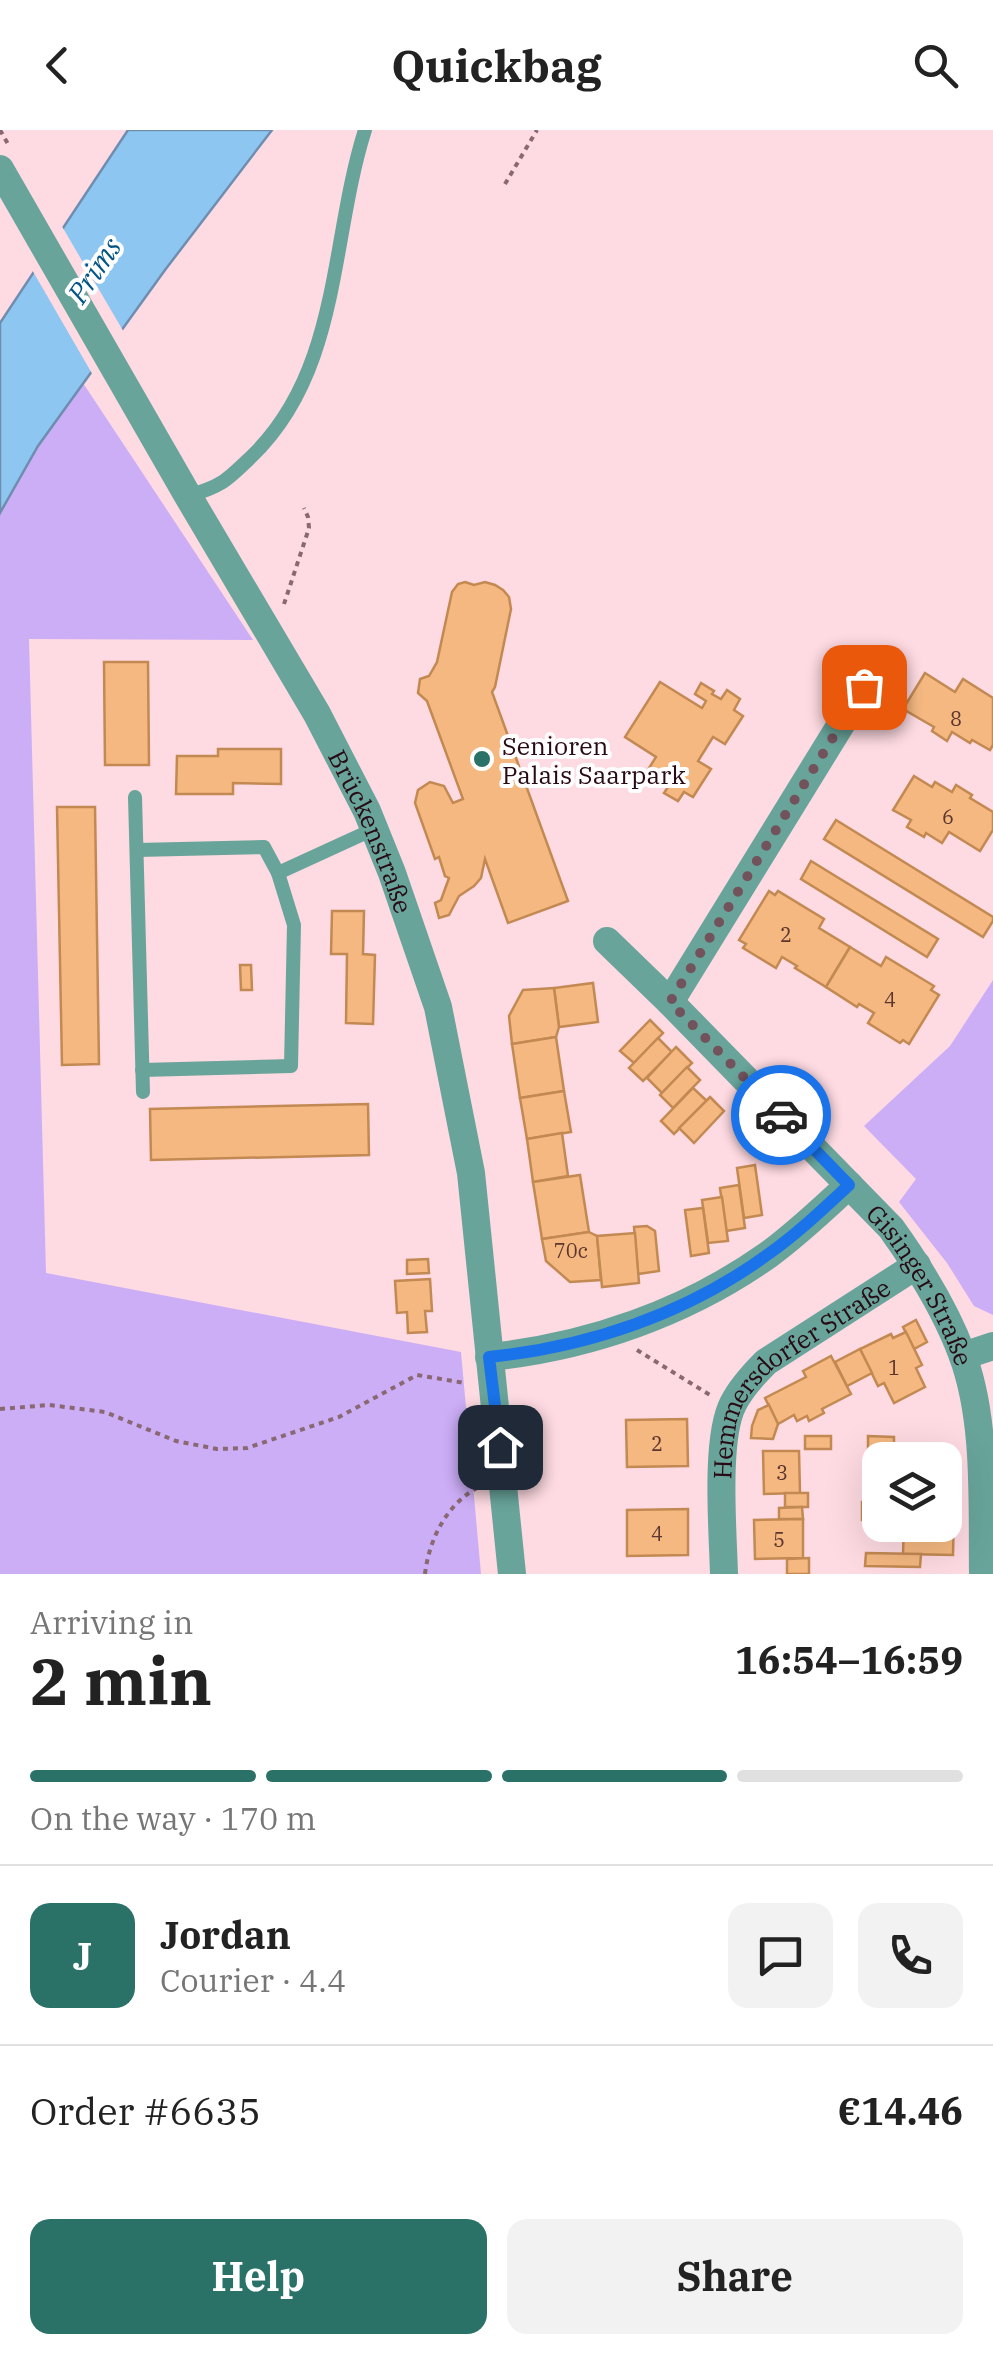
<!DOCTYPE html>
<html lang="en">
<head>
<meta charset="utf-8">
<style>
  body { margin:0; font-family:"IBM Plex Serif",serif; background:#f2f2f2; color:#222; height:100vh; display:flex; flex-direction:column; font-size:38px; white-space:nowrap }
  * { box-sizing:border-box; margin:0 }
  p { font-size:32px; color:#767676 }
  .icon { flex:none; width:55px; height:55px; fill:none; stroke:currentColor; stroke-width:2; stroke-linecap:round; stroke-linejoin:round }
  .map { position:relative; height:1444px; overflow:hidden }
  .sheet { display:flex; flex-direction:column; background:#fff; flex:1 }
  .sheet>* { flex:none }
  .fabs { position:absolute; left:862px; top:1312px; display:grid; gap:20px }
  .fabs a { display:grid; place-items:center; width:100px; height:100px; border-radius:20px; background:#fff; box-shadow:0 10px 40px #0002; font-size:50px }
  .pin { position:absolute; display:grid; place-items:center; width:85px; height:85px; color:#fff; margin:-42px; border-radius:20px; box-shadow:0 5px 15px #0006 }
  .courier { position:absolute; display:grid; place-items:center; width:100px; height:100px; margin:-50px; border:8px solid #1a73e8; border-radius:50%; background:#fff; color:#222; box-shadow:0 2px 12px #0007 }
  .summary em { font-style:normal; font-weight:800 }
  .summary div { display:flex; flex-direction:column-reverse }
  .summary { display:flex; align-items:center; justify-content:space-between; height:170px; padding:0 30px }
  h1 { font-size:65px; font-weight:800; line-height:75px }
  .bar { display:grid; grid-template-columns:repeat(4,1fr); gap:15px 10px; align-content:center; height:120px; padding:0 30px }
  .bar i { height:12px; border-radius:8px; background:#e0e0e0 }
  .bar .active { background:#2a7167 }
  .bar p { grid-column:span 4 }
  .line { display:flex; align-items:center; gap:25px; padding:0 30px; border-top:2px solid #e0e0e0 }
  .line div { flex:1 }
  .round { display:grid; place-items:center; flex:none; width:105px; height:105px; border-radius:20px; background:#f2f2f2 }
  .action { display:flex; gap:20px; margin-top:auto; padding:20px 30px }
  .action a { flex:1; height:115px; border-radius:20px; background:#2a7167; color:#fff; font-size:40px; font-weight:800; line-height:115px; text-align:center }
  .action a+a { background:#f2f2f2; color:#222 }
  header { display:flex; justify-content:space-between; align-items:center; height:130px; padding:0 30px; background:#fff; font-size:45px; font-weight:800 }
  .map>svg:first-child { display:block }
  .green { fill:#ccaef7 }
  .water { fill:#8ec6f2; stroke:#6f8eaf; stroke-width:2.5 }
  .pier { fill:#fedae2 }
  .building { fill:#f5b881; stroke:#c38952; stroke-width:2.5 }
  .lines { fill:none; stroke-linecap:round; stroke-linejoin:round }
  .path { stroke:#896871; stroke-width:4; stroke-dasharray:5 5; stroke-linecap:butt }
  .lane { stroke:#68a49a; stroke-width:14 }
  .street { stroke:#68a49a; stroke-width:28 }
  .done { stroke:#72535b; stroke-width:10; stroke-dasharray:0 18 }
  .route { stroke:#1a73e8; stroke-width:12 }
  .poi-dot { fill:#2a7167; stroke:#fff; stroke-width:4 }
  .labels { text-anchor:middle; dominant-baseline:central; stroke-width:8; stroke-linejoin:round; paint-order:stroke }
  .number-label { font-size:20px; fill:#5a362e }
  .poi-label { font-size:25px; fill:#270a13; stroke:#fff; text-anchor:start }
  .street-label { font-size:25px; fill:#270a13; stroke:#fff }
  .water-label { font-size:28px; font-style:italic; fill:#025584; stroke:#fff }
</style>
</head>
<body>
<header><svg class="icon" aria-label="back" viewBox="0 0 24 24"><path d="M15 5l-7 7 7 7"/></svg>Quickbag<svg class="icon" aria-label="search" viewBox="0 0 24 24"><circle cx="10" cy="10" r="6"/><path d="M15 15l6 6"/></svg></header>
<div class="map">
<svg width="993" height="1444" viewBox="0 0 993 1444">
  <rect width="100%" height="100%" fill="#fedae2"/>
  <g class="green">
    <polygon points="83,253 253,510 29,509 46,1143 461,1222 481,1444 0,1444 0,383 38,316"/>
    <polygon points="993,850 993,1185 974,1176 947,1133 899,1072 916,1049 864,996 950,916"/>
  </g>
  <polygon class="water" points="128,0 272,0 165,140 38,316 0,383 0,193"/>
  <polygon class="pier" points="60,93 125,204 94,247 31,138"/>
  <g class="building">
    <polygon points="465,452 474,455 485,452 495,455 503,460 509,467 511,479 495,557 492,562 568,771 508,793 485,729 481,748 474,756 459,766 449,785 439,788 435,773 441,770 449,748 445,746 439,727 435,729 415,673 418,660 430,652 444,656 453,673 463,669 427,571 418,563 420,549 429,546 437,532 452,462 458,454"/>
    <polygon points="104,532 148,532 149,635 105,635"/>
    <polygon points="925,543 955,562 963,549 993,568 993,615 990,620 972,610 970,613 952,602 947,611 932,601 934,597 903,579"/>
    <polygon points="660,552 702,578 706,571 695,564 701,553 714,561 712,564 721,569 727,560 740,569 734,580 743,586 725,614 713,607 698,631 711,639 693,667 684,662 678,671 664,663 670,654 662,649 658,655 644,646 656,627 625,607"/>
    <polygon points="218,619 281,619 281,654 233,653 233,664 176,664 177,626 218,626"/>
    <polygon points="914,646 932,657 935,652 952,662 956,655 972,665 970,668 993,682 993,700 980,721 949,702 942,713 926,703 924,707 907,697 911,690 893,680"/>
    <polygon points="57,677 95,677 99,934 62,935"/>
    <polygon points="836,690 993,787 993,791 983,807 824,709"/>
    <polygon points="811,731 938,809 927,827 801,749"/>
    <polygon points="769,761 775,765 778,761 824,789 819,798 850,817 826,857 795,838 797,836 782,827 776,838 743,818 746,814 739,810"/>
    <polygon points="332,781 364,781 363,824 375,825 373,894 346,893 347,824 331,824"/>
    <polygon points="850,817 881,836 886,827 934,856 931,860 939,865 909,914 903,910 900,913 868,893 874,883 859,874 857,877 826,857"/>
    <polygon points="240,835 251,835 252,860 241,860"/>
    <polygon points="593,853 598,892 559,897 554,858"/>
    <polygon points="554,858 559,897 556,907 512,914 509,886 523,860"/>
    <polygon points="650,890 663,903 634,933 620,921"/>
    <polygon points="556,907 564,961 520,968 512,914"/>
    <polygon points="658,908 672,922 643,951 629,938"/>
    <polygon points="676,917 692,933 662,963 647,948"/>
    <polygon points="687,937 700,950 673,978 660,965"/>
    <polygon points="693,958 707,971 674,1004 661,991"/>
    <polygon points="564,961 571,1002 527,1009 520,968"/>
    <polygon points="710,967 724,981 694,1013 679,998"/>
    <polygon points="368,974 369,1025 151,1030 150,979"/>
    <polygon points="562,1003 568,1046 533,1052 527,1009"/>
    <polygon points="755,1035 762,1085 744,1088 737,1038"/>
    <polygon points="580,1045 589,1102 542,1109 533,1052"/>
    <polygon points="739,1055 745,1098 726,1101 720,1058"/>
    <polygon points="722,1067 728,1111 708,1113 702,1070"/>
    <polygon points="703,1078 709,1123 691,1126 685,1080"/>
    <polygon points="647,1096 655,1101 659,1141 638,1144 634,1097"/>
    <polygon points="589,1102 597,1106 601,1150 570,1152 546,1131 542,1109"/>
    <polygon points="635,1103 639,1153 602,1157 597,1106"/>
    <polygon points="428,1129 429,1143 407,1144 407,1130"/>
    <polygon points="430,1149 432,1181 425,1181 427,1202 408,1203 407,1182 397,1183 395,1151"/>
    <polygon points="916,1190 927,1212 914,1219 903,1197"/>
    <polygon points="906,1202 922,1235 916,1238 925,1257 894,1273 884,1253 878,1256 860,1219 891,1204 893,1208"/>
    <polygon points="860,1219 872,1243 847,1256 835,1232"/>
    <polygon points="831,1226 851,1264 822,1279 824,1283 809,1291 807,1286 797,1291 794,1285 778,1294 765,1268 806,1247 803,1241"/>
    <polygon points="769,1275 778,1294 773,1309 751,1308 752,1296 758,1280"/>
    <polygon points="687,1289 688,1336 627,1337 626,1290"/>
    <rect x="805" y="1306" width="26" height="13"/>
    <polygon points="868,1306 894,1307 894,1329 868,1328"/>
    <rect x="905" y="1315" width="39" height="15"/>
    <polygon points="763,1321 799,1321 800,1363 764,1364"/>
    <rect x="785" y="1363" width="23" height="14"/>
    <polygon points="862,1372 880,1373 880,1391 862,1390"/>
    <polygon points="802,1377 803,1389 779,1389 779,1378"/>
    <polygon points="688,1379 688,1425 627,1426 627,1380"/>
    <polygon points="945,1382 954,1383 953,1425 903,1424 904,1395 945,1395"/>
    <polygon points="803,1389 803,1428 755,1429 754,1390"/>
    <polygon points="866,1423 921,1424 920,1437 865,1436"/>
    <polygon points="809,1428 809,1444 787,1444 787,1429"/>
  </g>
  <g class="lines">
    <g class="path">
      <polyline points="0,0 8,14"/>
      <polyline points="505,54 537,0"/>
      <polyline points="284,474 309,398 308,387 304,378"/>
      <polyline points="637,1220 710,1265"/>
      <polyline points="0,1279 49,1275 105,1282 176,1311 217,1319 247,1318 339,1287 417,1245 465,1253"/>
      <path d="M425 1444C429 1410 446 1375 477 1358"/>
    </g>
    <g class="lane">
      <path d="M188 366C222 356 226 351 251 327 341 241 330 110 365 0"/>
      <polyline points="135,667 143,962"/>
      <polyline points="137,720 264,717 278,743 294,795 291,936 142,940"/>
      <polyline points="278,743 374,699"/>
    </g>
    <g class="street">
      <path id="s1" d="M0 39 188 366 317 584 367 681 392 743 438 877 471 1043 512 1444"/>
      <path id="s2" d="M607 811 670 872 891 1098C919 1137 945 1178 962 1224 987 1290 982 1374 983 1444"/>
      <polyline points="670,872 864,557"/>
      <polyline points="963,1226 993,1216"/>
      <path d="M489 1227C588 1217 686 1183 768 1125 797 1104 823 1079 849 1055"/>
      <path id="s3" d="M724 1444C723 1403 715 1309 733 1274 741 1258 753 1245 766 1232L917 1135"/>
    </g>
  </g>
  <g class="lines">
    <polyline class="done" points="781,985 670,872 864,557"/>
    <path class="route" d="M500 1317 489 1227C588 1217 686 1184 767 1125 797 1104 823 1079 849 1055L781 985"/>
  </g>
  <circle class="poi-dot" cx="482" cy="629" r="10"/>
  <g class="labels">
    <g class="number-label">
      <text x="956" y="588">8</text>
      <text x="948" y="686">6</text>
      <text x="786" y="804">2</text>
      <text x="890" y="869">4</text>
      <text x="571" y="1120">70c</text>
      <text x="894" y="1237">1</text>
      <text x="657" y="1313">2</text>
      <text x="782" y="1342">3</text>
      <text x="657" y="1403">4</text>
      <text x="779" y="1409">5</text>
    </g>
    <g class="poi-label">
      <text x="502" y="615">Senioren<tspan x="502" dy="29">Palais Saarpark</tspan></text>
    </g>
    <g class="street-label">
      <text stroke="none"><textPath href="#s1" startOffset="760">Brückenstraße</textPath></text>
      <text stroke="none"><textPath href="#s2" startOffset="468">Gisinger Straße</textPath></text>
      <text stroke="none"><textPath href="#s3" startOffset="232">Hemmersdorfer Straße</textPath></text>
    </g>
    <g class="water-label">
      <text transform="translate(94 140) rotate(-56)">Prims</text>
    </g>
  </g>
</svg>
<div class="fabs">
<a><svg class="icon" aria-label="layers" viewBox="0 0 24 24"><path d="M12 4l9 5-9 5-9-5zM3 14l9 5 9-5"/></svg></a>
</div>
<div class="pin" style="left:864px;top:557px;background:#ea580c"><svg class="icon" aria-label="bag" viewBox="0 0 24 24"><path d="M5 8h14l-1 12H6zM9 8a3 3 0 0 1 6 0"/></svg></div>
<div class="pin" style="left:500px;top:1317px;background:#1f2937"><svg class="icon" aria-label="home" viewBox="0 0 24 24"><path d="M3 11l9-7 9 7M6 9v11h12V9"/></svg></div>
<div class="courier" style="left:781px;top:985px"><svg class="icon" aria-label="car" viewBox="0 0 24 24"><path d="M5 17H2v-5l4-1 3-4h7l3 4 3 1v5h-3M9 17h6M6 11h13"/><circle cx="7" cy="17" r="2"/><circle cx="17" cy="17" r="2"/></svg></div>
</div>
<section class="sheet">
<div class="summary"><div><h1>2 min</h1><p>Arriving in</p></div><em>16:54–16:59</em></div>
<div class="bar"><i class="active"></i><i class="active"></i><i class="active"></i><i></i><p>On the way · 170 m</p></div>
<div class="line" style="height:180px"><b class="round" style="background:#2a7167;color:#fff">J</b><div><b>Jordan</b><p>Courier · 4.4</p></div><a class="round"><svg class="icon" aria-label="chat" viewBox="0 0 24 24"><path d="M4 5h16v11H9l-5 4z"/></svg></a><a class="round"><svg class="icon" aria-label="phone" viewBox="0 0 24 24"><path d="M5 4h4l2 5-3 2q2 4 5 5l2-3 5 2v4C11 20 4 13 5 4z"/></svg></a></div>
<div class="line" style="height:130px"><div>Order #6635</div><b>€14.46</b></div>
<div class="action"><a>Help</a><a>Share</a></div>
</section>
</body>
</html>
